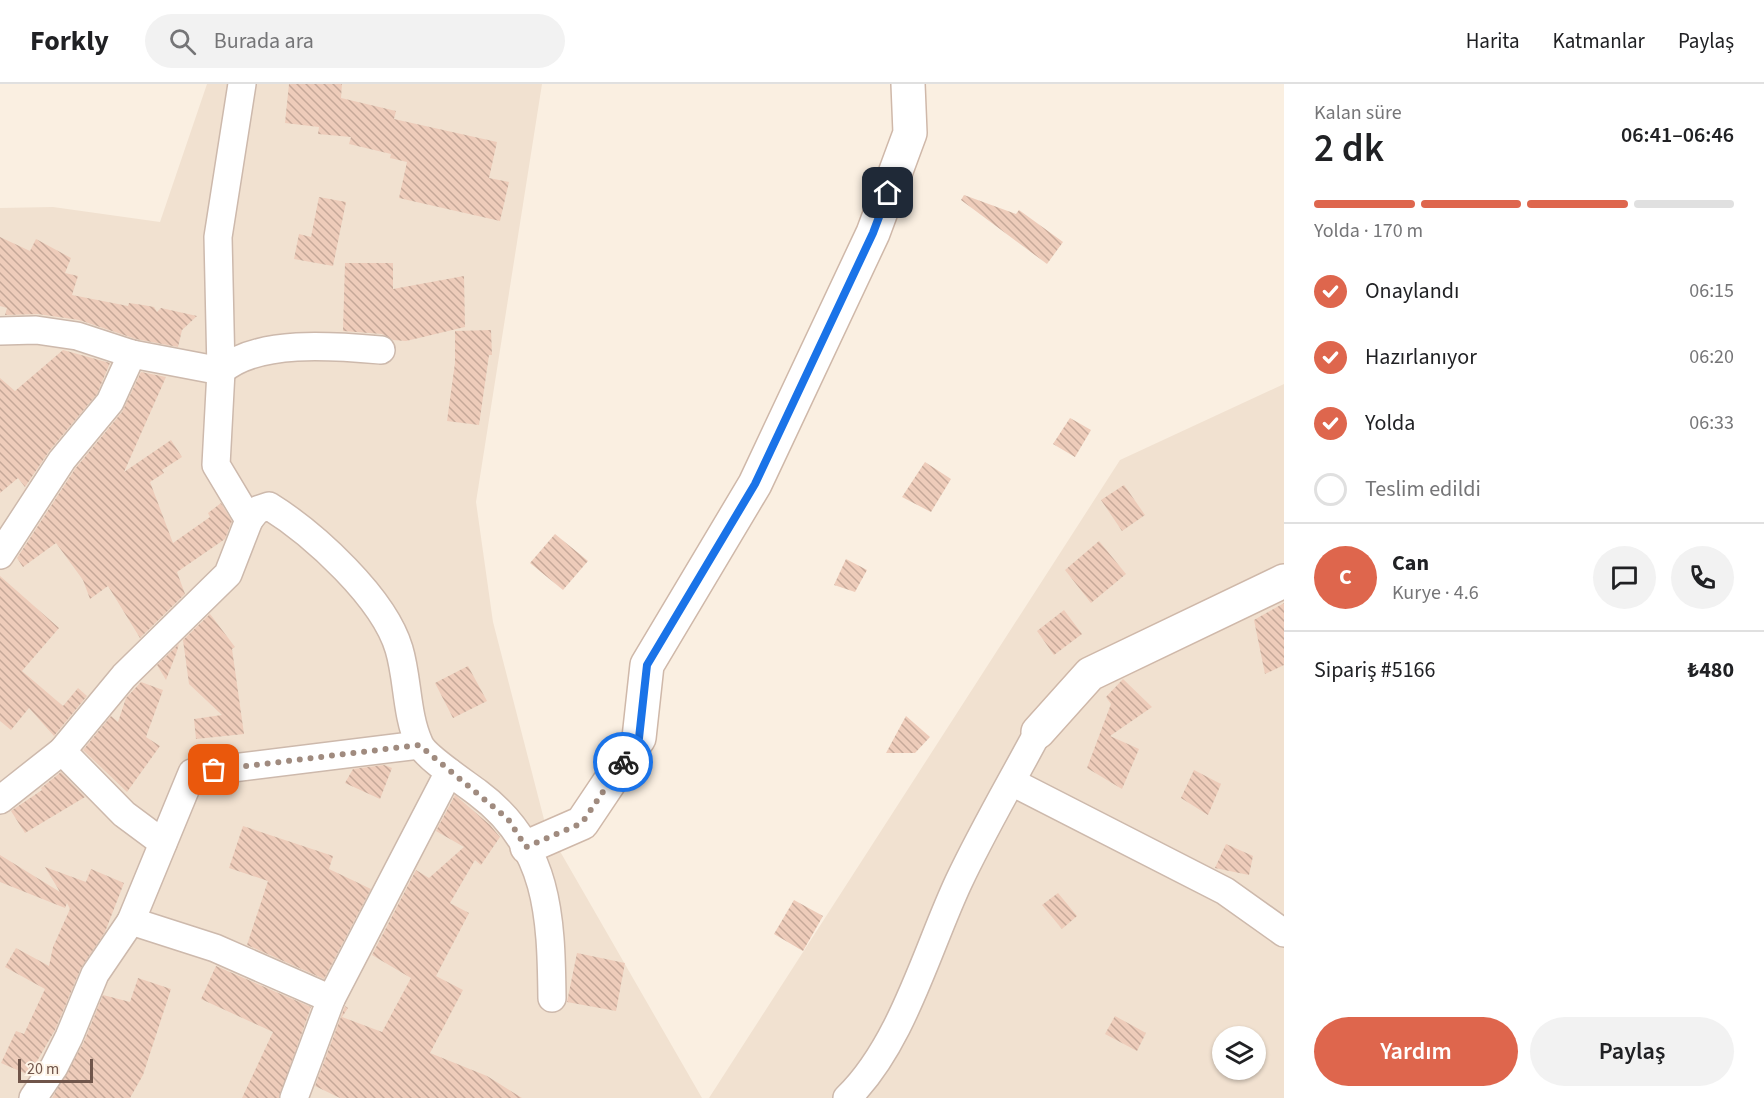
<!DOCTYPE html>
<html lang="tr">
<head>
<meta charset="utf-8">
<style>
  body { margin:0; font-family:"Source Sans 3",sans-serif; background:#f2f2f2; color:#202124; height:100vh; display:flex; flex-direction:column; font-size:22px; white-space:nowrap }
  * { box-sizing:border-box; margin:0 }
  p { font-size:20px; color:#757577 }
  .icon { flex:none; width:33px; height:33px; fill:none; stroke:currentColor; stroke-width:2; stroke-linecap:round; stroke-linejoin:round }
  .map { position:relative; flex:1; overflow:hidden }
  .drawer { display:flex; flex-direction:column; background:#fff; width:480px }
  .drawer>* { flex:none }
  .buttons { position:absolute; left:1212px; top:942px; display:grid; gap:12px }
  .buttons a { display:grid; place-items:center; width:54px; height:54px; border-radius:50%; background:#fff; box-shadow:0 2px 4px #0004; font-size:30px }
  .scale { position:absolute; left:18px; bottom:15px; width:75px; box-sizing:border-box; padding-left:6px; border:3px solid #70554a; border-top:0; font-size:16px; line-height:21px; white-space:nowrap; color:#70554a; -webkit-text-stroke:4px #fef4e7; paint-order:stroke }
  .pin { position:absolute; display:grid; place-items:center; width:51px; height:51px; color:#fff; margin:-26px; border-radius:12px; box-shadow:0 3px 9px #0006 }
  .courier { position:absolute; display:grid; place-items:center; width:60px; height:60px; margin:-30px; border:4px solid #1a73e8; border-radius:50%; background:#fff; color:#222; box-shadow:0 2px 8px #0007 }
  .head em { font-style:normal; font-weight:600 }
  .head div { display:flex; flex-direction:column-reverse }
  .head { display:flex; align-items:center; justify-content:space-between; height:102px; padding:0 30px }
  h1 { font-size:39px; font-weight:600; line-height:45px }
  .bar { display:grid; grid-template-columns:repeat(4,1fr); gap:9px 6px; align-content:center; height:72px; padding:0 30px }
  .bar i { height:8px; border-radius:4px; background:#e0e0e0 }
  .bar .on { background:#de664d }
  .bar p { grid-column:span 4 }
  .line { display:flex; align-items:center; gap:15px; padding:0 30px; border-top:2px solid #e0e0e0 }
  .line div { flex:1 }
  .round { display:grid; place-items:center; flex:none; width:63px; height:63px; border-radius:32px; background:#f2f2f2 }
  ol { padding:0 30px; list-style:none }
  li { display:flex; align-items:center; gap:18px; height:66px }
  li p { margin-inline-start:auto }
  li .icon { padding:6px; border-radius:50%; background:#de664d; color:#fff; stroke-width:4 }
  li:last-child { color:#757577 }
  li i { width:33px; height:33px; border:3px solid #e0e0e0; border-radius:50% }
  .button { display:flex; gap:12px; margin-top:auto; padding:12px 30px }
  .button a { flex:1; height:69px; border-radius:36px; background:#de664d; color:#fff; font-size:24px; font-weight:600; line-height:69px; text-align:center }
  .button a+a { background:#f2f2f2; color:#202124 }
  header { display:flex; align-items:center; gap:36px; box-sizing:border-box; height:84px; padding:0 30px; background:#fff; border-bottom:2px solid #e0e0e0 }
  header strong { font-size:28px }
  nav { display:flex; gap:33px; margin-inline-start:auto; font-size:21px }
  .search { width:420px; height:54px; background:#f2f2f2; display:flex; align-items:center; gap:15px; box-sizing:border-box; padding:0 21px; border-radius:33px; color:#757577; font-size:22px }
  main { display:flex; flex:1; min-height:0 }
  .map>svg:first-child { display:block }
  .residential { fill:#f1e1d0; fill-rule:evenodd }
  .building { fill:url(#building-back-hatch) }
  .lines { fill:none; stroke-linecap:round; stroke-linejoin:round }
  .street-casing { stroke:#cdb9ac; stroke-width:30 }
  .secondary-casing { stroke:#cfb8a9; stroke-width:36 }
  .street { stroke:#fff; stroke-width:27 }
  .secondary { stroke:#fff; stroke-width:33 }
  .done { stroke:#a08b7f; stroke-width:6; stroke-dasharray:0 10.8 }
  .route { stroke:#1a73e8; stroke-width:8 }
</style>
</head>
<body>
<header>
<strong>Forkly</strong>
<div class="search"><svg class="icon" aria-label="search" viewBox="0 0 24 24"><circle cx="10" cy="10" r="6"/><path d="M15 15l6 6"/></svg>Burada ara</div>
<nav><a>Harita</a><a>Katmanlar</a><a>Paylaş</a></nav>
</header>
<main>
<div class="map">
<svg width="1284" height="1014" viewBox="0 0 1284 1014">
  <defs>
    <pattern id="building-back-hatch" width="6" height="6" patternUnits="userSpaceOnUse" patternTransform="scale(1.5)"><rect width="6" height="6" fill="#eeccba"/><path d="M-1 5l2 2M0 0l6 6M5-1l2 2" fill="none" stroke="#c5a899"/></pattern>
  </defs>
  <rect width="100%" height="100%" fill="#faefe1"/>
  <g class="residential">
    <polygon points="207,0 542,0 476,418 493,538 546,743 702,1014 0,1014 0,124 53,123 160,138"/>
    <path d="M1284 300V1014H709L1120 376ZM1222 952H1256V986H1222Z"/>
  </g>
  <g class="building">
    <polygon points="289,0 342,0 341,14 396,27 394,35 497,58 489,94 509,98 500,137 399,114 407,78 390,74 391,70 349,60 351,53 318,50 319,43 285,39"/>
    <polygon points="964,111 1016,130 1019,126 1063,158 1047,180 961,116"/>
    <polygon points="319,113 346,118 333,182 294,175 299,150 311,153"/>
    <polygon points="0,153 30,167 36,155 71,174 65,189 78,192 72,211 128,222 129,219 143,221 154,223 157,228 161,224 197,232 182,246 178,263 136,255 79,236 38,230 5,231 7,224 0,222"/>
    <polygon points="345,179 393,179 393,205 464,192 465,243 406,257 393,256 382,250 343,247"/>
    <polygon points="491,246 492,271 489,271 479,341 447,337 455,279 455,247"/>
    <polygon points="63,266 110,279 97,310 50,366 25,403 18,394 0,409 0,294 15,307"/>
    <polygon points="141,288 166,293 124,388 171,356 182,373 162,386 164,389 150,398 173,459 210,433 208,429 221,419 232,437 225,455 177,488 185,510 140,554 108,502 90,515 83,496 56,459 23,483 17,474 75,385 122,328"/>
    <polygon points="1070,334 1091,346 1075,373 1053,360"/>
    <polygon points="925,378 951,395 931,428 902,413"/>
    <polygon points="1124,401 1145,431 1122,447 1101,416"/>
    <polygon points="555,450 588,477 563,506 530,479"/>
    <polygon points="1099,457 1126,490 1091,519 1065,486"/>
    <polygon points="846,475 867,486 855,508 834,501"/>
    <polygon points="0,492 59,544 22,587 63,622 78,604 87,612 54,652 29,624 11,646 0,637"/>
    <polygon points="1284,519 1284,581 1265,590 1254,536"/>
    <polygon points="1064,526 1082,550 1054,571 1037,547"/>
    <polygon points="210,530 235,563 232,565 244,650 196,655 194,635 222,631 189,600 183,556"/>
    <polygon points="179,560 176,570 166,596 157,581"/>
    <polygon points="468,582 487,617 453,634 435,599"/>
    <polygon points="1123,595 1152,623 1110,652 1139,665 1122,705 1087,684 1111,620 1106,613"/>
    <polygon points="141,598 163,606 146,653 160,662 127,708 83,666 111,632 118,638 126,614"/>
    <polygon points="906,632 930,653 915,669 886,669"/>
    <polygon points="384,681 392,684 380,715 345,699 353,685"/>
    <polygon points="1194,686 1221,700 1208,731 1181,714"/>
    <polygon points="61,688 85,713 25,749 11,727 42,706 41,704"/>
    <polygon points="455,711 490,741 500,753 481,781 475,776 450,819 469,829 436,892 463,906 430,969 487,992 522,1014 340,1014 315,1002 345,922 348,924 342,933 382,948 411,894 372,871 416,786 429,794 464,763 436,747"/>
    <polygon points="243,742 333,772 329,785 371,805 324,895 247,861 268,797 229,784"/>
    <polygon points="1226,760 1253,772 1249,791 1215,784"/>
    <polygon points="0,771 60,808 45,783 86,798 91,785 124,799 105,848 81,884 55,946 29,991 1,979 16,947 24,950 45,905 5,883 16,864 49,882 53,863 70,825 67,819 65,824 0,798"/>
    <polygon points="1058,809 1077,832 1062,845 1042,821"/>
    <polygon points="794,816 823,832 803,867 774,850"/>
    <polygon points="577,869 625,879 616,927 567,918"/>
    <polygon points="216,882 311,923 279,1014 242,1014 273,948 201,915"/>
    <polygon points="138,894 171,905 143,991 130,1014 52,1014 83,960 103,911 130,918"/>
    <polygon points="1115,932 1146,949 1137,967 1105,950"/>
  </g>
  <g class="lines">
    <defs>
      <g id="street">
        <path d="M0 247 36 246 77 252 132 270 221 287C257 255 335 262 381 266"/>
        <path d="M249 436 257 426 269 422C314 450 384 514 399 565 408 595 406 630 419 659 424 672 465 699 478 709 549 762 551 832 552 914"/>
        <polyline points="0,471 62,376 110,318 132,270"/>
        <polyline points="62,667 124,730 163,759"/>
        <polyline points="1012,698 1225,807 1284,849"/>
        <polyline points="0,716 62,667 124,592 228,490 249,436 216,381 221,287 218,153 242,0"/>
        <polyline points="331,915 449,688"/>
        <polyline points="33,1014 54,983 69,953 95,890 131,837"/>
        <polyline points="294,1014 331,915 215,864 131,837 192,689 419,661"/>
        <path d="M847 1014C902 961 927 865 959 797 983 746 1012 697 1038 648"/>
      </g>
      <g id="secondary">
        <polyline points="1038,648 1090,590 1284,497"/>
        <polyline points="527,763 582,739 639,654 647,581 755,400 873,149 910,49 908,0"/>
      </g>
    </defs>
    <use href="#street" class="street-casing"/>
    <use href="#secondary" class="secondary-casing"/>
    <use href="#street" class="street"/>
    <use href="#secondary" class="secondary"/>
  </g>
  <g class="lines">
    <polyline class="done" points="214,686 419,661 508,735 526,763 582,739 623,678"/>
    <polyline class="route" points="623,678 639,654 647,581 755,400 873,149 888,109"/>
  </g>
</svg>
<div class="buttons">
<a><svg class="icon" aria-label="layers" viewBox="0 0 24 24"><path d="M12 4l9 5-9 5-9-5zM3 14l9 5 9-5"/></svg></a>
</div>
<div class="scale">20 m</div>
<div class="pin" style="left:214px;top:686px;background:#ea580c"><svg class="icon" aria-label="bag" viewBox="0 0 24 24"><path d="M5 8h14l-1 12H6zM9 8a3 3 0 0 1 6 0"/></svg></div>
<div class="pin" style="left:888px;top:109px;background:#1f2937"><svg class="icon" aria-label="home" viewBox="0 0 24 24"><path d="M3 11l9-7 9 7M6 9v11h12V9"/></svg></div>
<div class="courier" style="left:623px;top:678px"><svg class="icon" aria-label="bike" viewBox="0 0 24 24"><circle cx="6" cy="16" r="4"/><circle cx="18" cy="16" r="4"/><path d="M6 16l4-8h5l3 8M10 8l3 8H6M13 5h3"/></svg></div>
</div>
<section class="drawer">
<div class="head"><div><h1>2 dk</h1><p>Kalan süre</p></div><em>06:41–06:46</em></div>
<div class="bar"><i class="on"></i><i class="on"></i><i class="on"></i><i></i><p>Yolda · 170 m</p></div>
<ol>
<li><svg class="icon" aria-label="check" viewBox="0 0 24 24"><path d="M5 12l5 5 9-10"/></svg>Onaylandı<p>06:15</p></li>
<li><svg class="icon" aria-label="check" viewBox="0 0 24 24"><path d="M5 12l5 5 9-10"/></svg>Hazırlanıyor<p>06:20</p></li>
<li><svg class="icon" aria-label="check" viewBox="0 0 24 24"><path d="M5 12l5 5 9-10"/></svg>Yolda<p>06:33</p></li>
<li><i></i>Teslim edildi</li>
</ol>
<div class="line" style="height:108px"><b class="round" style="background:#de664d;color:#fff">C</b><div><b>Can</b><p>Kurye · 4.6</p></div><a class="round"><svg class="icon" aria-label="chat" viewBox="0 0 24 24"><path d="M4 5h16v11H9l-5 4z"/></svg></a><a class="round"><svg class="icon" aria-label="phone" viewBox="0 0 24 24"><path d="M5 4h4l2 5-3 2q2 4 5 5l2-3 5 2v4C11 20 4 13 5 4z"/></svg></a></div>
<div class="line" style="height:78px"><div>Sipariş #5166</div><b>₺480</b></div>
<div class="button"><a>Yardım</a><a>Paylaş</a></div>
</section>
</main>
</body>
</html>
